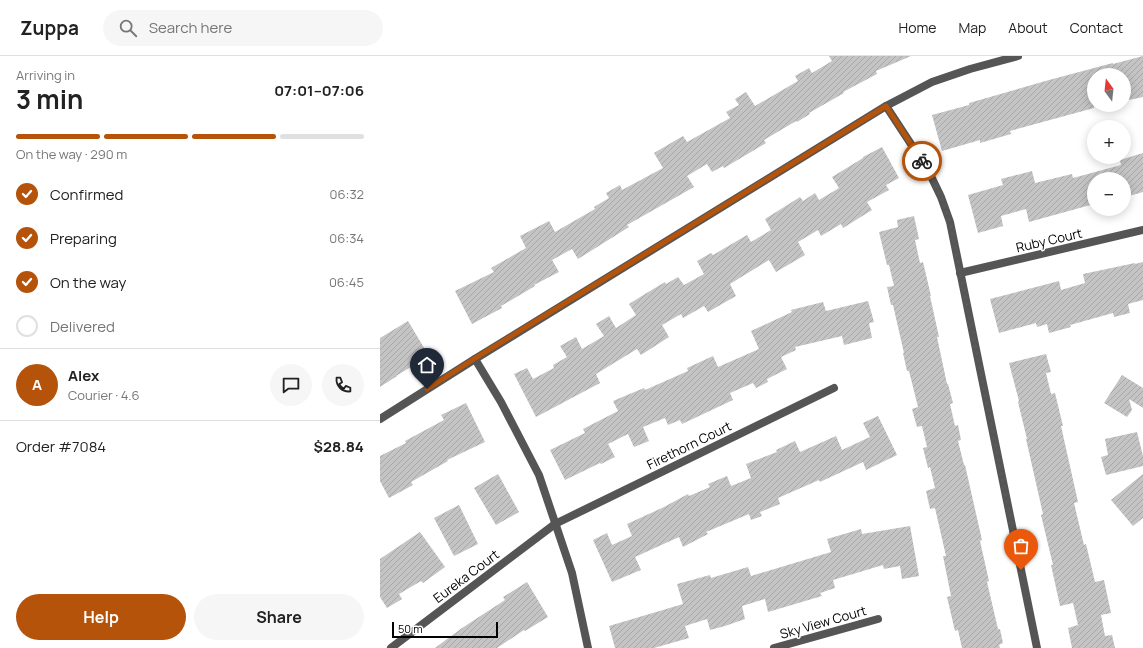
<!DOCTYPE html>
<html lang="en">
<head>
<meta charset="utf-8">
<style>
  body { margin:0; font-family:Manrope,sans-serif; background:#f6f6f6; color:#222; height:100vh; display:flex; flex-direction:column; font-size:15px; white-space:nowrap }
  * { box-sizing:border-box; margin:0 }
  p { font-size:13px; color:#767676 }
  .icon { flex:none; width:22px; height:22px; fill:none; stroke:currentColor; stroke-width:2; stroke-linecap:round; stroke-linejoin:round }
  .map { position:relative; flex:1; overflow:hidden }
  .details { display:flex; flex-direction:column; background:#fff; width:380px }
  .details>* { flex:none }
  .needle { width:26px; rotate:345deg }
  .fabs { position:absolute; left:707px; top:12px; display:grid; gap:8px }
  .fabs a { display:grid; place-items:center; width:44px; height:44px; border-radius:50%; background:#fff; box-shadow:0 2px 10px #0003; font-size:20px }
  .scale { position:absolute; left:12px; bottom:10px; width:106px; box-sizing:border-box; padding-left:4px; border:2px solid #000; border-top:0; font-size:11px; line-height:14px; white-space:nowrap; color:#000; -webkit-text-stroke:3px #fff; paint-order:stroke }
  .pin { position:absolute; display:grid; place-items:center; width:34px; height:34px; color:#fff; margin:-41px -17px; border-radius:50% 50% 50% 0; rotate:-45deg; box-shadow:0 0 4px #0007 }
  .pin .icon { rotate:45deg }
  .courier { position:absolute; display:grid; place-items:center; width:40px; height:40px; margin:-20px; border:3px solid #b45309; border-radius:50%; background:#fff; color:#222; box-shadow:0 1px 5px #0007 }
  .head em { font-style:normal; font-weight:700 }
  .head div { display:flex; flex-direction:column-reverse }
  .head { display:flex; align-items:center; justify-content:space-between; height:68px; padding:0 16px }
  h1 { font-size:26px; font-weight:700; line-height:30px }
  .bar { display:grid; grid-template-columns:repeat(4,1fr); gap:6px 4px; align-content:center; height:48px; padding:0 16px }
  .bar i { height:5px; border-radius:3px; background:#e0e0e0 }
  .bar .active { background:#b45309 }
  .bar p { grid-column:span 4 }
  .line { display:flex; align-items:center; gap:10px; padding:0 16px; border-top:1px solid #e0e0e0 }
  .line div { flex:1 }
  .round { display:grid; place-items:center; flex:none; width:42px; height:42px; border-radius:21px; background:#f6f6f6 }
  ol { padding:0 16px; list-style:none }
  li { display:flex; align-items:center; gap:12px; height:44px }
  li p { margin-inline-start:auto }
  li .icon { padding:4px; border-radius:50%; background:#b45309; color:#fff; stroke-width:4 }
  li:last-child { color:#767676 }
  li i { width:22px; height:22px; border:2px solid #e0e0e0; border-radius:50% }
  .primary-button { display:flex; gap:8px; margin-top:auto; padding:8px 16px }
  .primary-button a { flex:1; height:46px; border-radius:24px; background:#b45309; color:#fff; font-size:16px; font-weight:700; line-height:46px; text-align:center }
  .primary-button a+a { background:#f6f6f6; color:#222 }
  header { display:flex; align-items:center; gap:24px; box-sizing:border-box; height:56px; padding:0 20px; background:#fff; border-bottom:1px solid #e0e0e0 }
  header strong { font-size:19px }
  nav { display:flex; gap:22px; margin-inline-start:auto; font-size:14px }
  .search { width:280px; height:36px; background:#f6f6f6; display:flex; align-items:center; gap:10px; box-sizing:border-box; padding:0 14px; border-radius:22px; color:#767676; font-size:15px }
  main { display:flex; flex:1; min-height:0 }
  .map>svg:first-child { display:block }
  .building { fill:url(#building-hatch) }
  .lines { fill:none; stroke-linecap:round; stroke-linejoin:round }
  .minor { stroke:#555; stroke-width:8 }
  .done { stroke:#595959; stroke-width:4; stroke-dasharray:0 7.2 }
  .route { stroke:#b45309; stroke-width:5 }
  .labels { text-anchor:middle; dominant-baseline:central; stroke-width:3; stroke-linejoin:round; paint-order:stroke }
  .street-label { font-size:13px; fill:#000; stroke:#fff }
</style>
</head>
<body>
<header>
<strong>Zuppa</strong>
<div class="search"><svg class="icon" aria-label="search" viewBox="0 0 24 24"><circle cx="10" cy="10" r="6"/><path d="M15 15l6 6"/></svg>Search here</div>
<nav><a>Home</a><a>Map</a><a>About</a><a>Contact</a></nav>
</header>
<main>
<section class="details">
<div class="head"><div><h1>3 min</h1><p>Arriving in</p></div><em>07:01–07:06</em></div>
<div class="bar"><i class="active"></i><i class="active"></i><i class="active"></i><i></i><p>On the way · 290 m</p></div>
<ol>
<li><svg class="icon" aria-label="check" viewBox="0 0 24 24"><path d="M5 12l5 5 9-10"/></svg>Confirmed<p>06:32</p></li>
<li><svg class="icon" aria-label="check" viewBox="0 0 24 24"><path d="M5 12l5 5 9-10"/></svg>Preparing<p>06:34</p></li>
<li><svg class="icon" aria-label="check" viewBox="0 0 24 24"><path d="M5 12l5 5 9-10"/></svg>On the way<p>06:45</p></li>
<li><i></i>Delivered</li>
</ol>
<div class="line" style="height:72px"><b class="round" style="background:#b45309;color:#fff">A</b><div><b>Alex</b><p>Courier · 4.6</p></div><a class="round"><svg class="icon" aria-label="chat" viewBox="0 0 24 24"><path d="M4 5h16v11H9l-5 4z"/></svg></a><a class="round"><svg class="icon" aria-label="phone" viewBox="0 0 24 24"><path d="M5 4h4l2 5-3 2q2 4 5 5l2-3 5 2v4C11 20 4 13 5 4z"/></svg></a></div>
<div class="line" style="height:52px"><div>Order #7084</div><b>$28.84</b></div>
<div class="primary-button"><a>Help</a><a>Share</a></div>
</section>
<div class="map">
<svg width="763" height="592" viewBox="0 0 763 592">
  <defs>
    <pattern id="building-hatch" width="6" height="6" patternUnits="userSpaceOnUse"><rect width="6" height="6" fill="#c4c4c4"/><path d="M-1 1l2-2M0 6l6-6M5 7l2-2" fill="none" stroke="#a7a7a7"/></pattern>
  </defs>
  <rect width="100%" height="100%" fill="#fff"/>
  <g class="building">
    <polygon points="449,0 531,0 496,15 497,18 463,36 464,37 429,57 430,58 417,66 416,65 384,84 386,87 344,112 343,110 332,116 327,108 307,120 314,131 247,169 249,171 198,203 192,193 172,204 179,216 154,229 155,230 121,250 122,252 92,268 75,235 114,216 111,212 146,192 140,180 169,165 175,176 215,153 214,151 229,142 226,137 240,129 242,134 283,112 274,97 303,80 307,86 350,62 346,56 359,49 355,43 366,36 375,50 418,25 415,20 429,12 432,17 452,5"/>
    <polygon points="763,0 763,41 749,44 744,27 744,19 714,19 714,52 630,75 631,78 600,87 600,84 562,95 552,59 589,49 589,47 669,24 733,7 733,8"/>
    <polygon points="502,91 519,122 506,129 509,134 487,146 492,154 463,172 461,168 441,180 438,174 418,186 425,199 396,216 389,204 350,228 356,240 328,256 324,250 303,262 301,258 282,269 289,281 261,299 257,293 216,318 220,327 156,361 134,318 147,312 153,323 174,312 173,309 187,301 180,290 196,281 202,293 224,280 216,268 229,260 236,272 256,259 249,248 265,238 285,226 286,228 298,221 304,229 324,218 317,205 331,197 333,199 367,179 371,186 391,174 385,163 420,141 423,145 435,137 439,144 459,132 452,121 483,102 483,101"/>
    <polygon points="763,97 763,136 749,140 745,123 714,123 714,148 649,166 646,153 621,160 623,170 598,177 588,139 623,129 621,123 652,115 655,127 692,118 693,122 741,109 740,104"/>
    <polygon points="534,160 539,183 535,184 540,207 543,206 551,240 550,240 559,281 557,281 567,328 568,328 573,347 570,348 575,370 578,369 581,384 578,385 584,409 585,409 602,484 600,485 609,525 607,526 618,573 620,573 623,587 619,589 620,592 582,592 578,574 575,575 567,541 571,540 563,500 566,500 555,452 550,453 546,435 555,432 550,411 548,412 543,392 547,391 542,370 537,371 532,353 538,351 529,315 527,315 523,297 524,297 513,249 511,249 507,231 514,230 509,209 507,209 499,176 518,171 517,164"/>
    <polygon points="763,206 763,244 748,248 750,257 734,261 733,257 690,269 691,271 669,277 667,268 657,271 656,267 619,277 610,243 679,225 681,234 705,227 703,218 755,207 755,208"/>
    <polygon points="488,245 494,266 489,267 492,282 464,289 462,280 415,291 416,294 401,301 407,313 387,323 388,326 376,332 373,327 350,337 353,344 302,368 300,364 288,369 285,362 263,371 269,385 254,391 248,378 228,388 235,401 221,408 220,407 185,424 170,394 205,377 203,373 238,355 233,345 264,332 265,334 308,315 307,312 333,300 338,311 379,293 371,275 412,256 411,254 443,246 446,255"/>
    <polygon points="28,265 49,300 16,320 17,320 0,331 0,282"/>
    <polygon points="666,298 671,316 666,317 671,338 675,337 683,370 681,370 698,446 694,447 704,489 706,488 715,526 724,524 731,557 721,559 725,580 732,579 735,592 692,592 688,572 698,569 693,547 680,550 671,509 673,509 661,459 663,458 646,383 647,383 638,346 639,345 629,307"/>
    <polygon points="742,319 763,332 763,352 749,343 752,354 747,361 724,347"/>
    <polygon points="86,347 105,386 67,404 68,405 31,426 33,429 9,442 0,425 0,400 26,387 25,385 64,364 61,359"/>
    <polygon points="498,360 517,399 486,414 483,406 440,426 439,424 398,442 400,448 380,456 382,460 371,464 369,458 326,476 328,478 303,491 299,481 255,501 261,514 232,526 213,484 227,477 232,489 252,480 247,468 284,451 308,438 309,440 330,431 328,428 347,420 351,430 371,422 366,408 397,396 396,394 415,385 420,396 456,380 462,394 490,381 483,367"/>
    <polygon points="757,376 763,400 763,410 726,419 721,401 728,399 725,383"/>
    <polygon points="118,418 139,456 116,469 94,432"/>
    <polygon points="763,418 763,462 753,470 731,444"/>
    <polygon points="79,449 98,488 74,500 54,462"/>
    <polygon points="530,470 539,520 522,523 520,510 504,513 503,509 453,524 455,532 440,537 442,540 388,556 385,543 362,550 365,563 345,570 330,574 327,563 305,570 309,582 274,592 235,592 229,570 303,548 297,528 330,519 331,522 368,511 371,520 451,496 447,483 481,473 482,478"/>
    <polygon points="40,476 65,511 43,527 41,525 19,538 22,543 7,552 0,541 0,503"/>
    <polygon points="147,526 168,561 145,575 144,574 117,592 55,592 82,572 125,544 123,541"/>
  </g>
  <g class="lines">
    <g class="minor">
      <polyline points="506,50 548,114 561,141 570,166 657,592"/>
      <polyline points="580,217 763,174"/>
      <polyline points="95,303 121,346 159,419 192,517 208,592"/>
      <polyline points="0,363 95,303 506,50 552,26 590,13 638,0"/>
      <polyline points="11,592 175,468 454,332"/>
      <polyline points="394,592 498,563"/>
    </g>
  </g>
  <g class="lines">
    <path class="done" d="M542 105C555 124 563 145 570 166L641 514"/>
    <polyline class="route" points="47,333 94,303 506,50 542,105"/>
  </g>
  <g class="labels">
    <g class="street-label">
      <text transform="translate(669 184) rotate(-13)">Ruby Court</text>
      <text transform="translate(309 389) rotate(-26)">Firethorn Court</text>
      <text transform="translate(86 520) rotate(-37)">Eureka Court</text>
      <text transform="translate(443 566) rotate(-16)">Sky View Court</text>
    </g>
  </g>
</svg>
<div class="fabs">
<a><svg class="needle" viewBox="-14 -14 28 28"><path d="M0-13l5 13h-10z" fill="#e53935"/><path d="M0 13l5-13h-10z" fill="#767676"/></svg></a>
<a>+</a>
<a>−</a>
</div>
<div class="scale">50 m</div>
<div class="pin" style="left:641px;top:514px;background:#ea580c"><svg class="icon" aria-label="bag" viewBox="0 0 24 24"><path d="M5 8h14l-1 12H6zM9 8a3 3 0 0 1 6 0"/></svg></div>
<div class="pin" style="left:47px;top:333px;background:#1f2937"><svg class="icon" aria-label="home" viewBox="0 0 24 24"><path d="M3 11l9-7 9 7M6 9v11h12V9"/></svg></div>
<div class="courier" style="left:542px;top:105px"><svg class="icon" aria-label="bike" viewBox="0 0 24 24"><circle cx="6" cy="16" r="4"/><circle cx="18" cy="16" r="4"/><path d="M6 16l4-8h5l3 8M10 8l3 8H6M13 5h3"/></svg></div>
</div>
</main>
</body>
</html>
